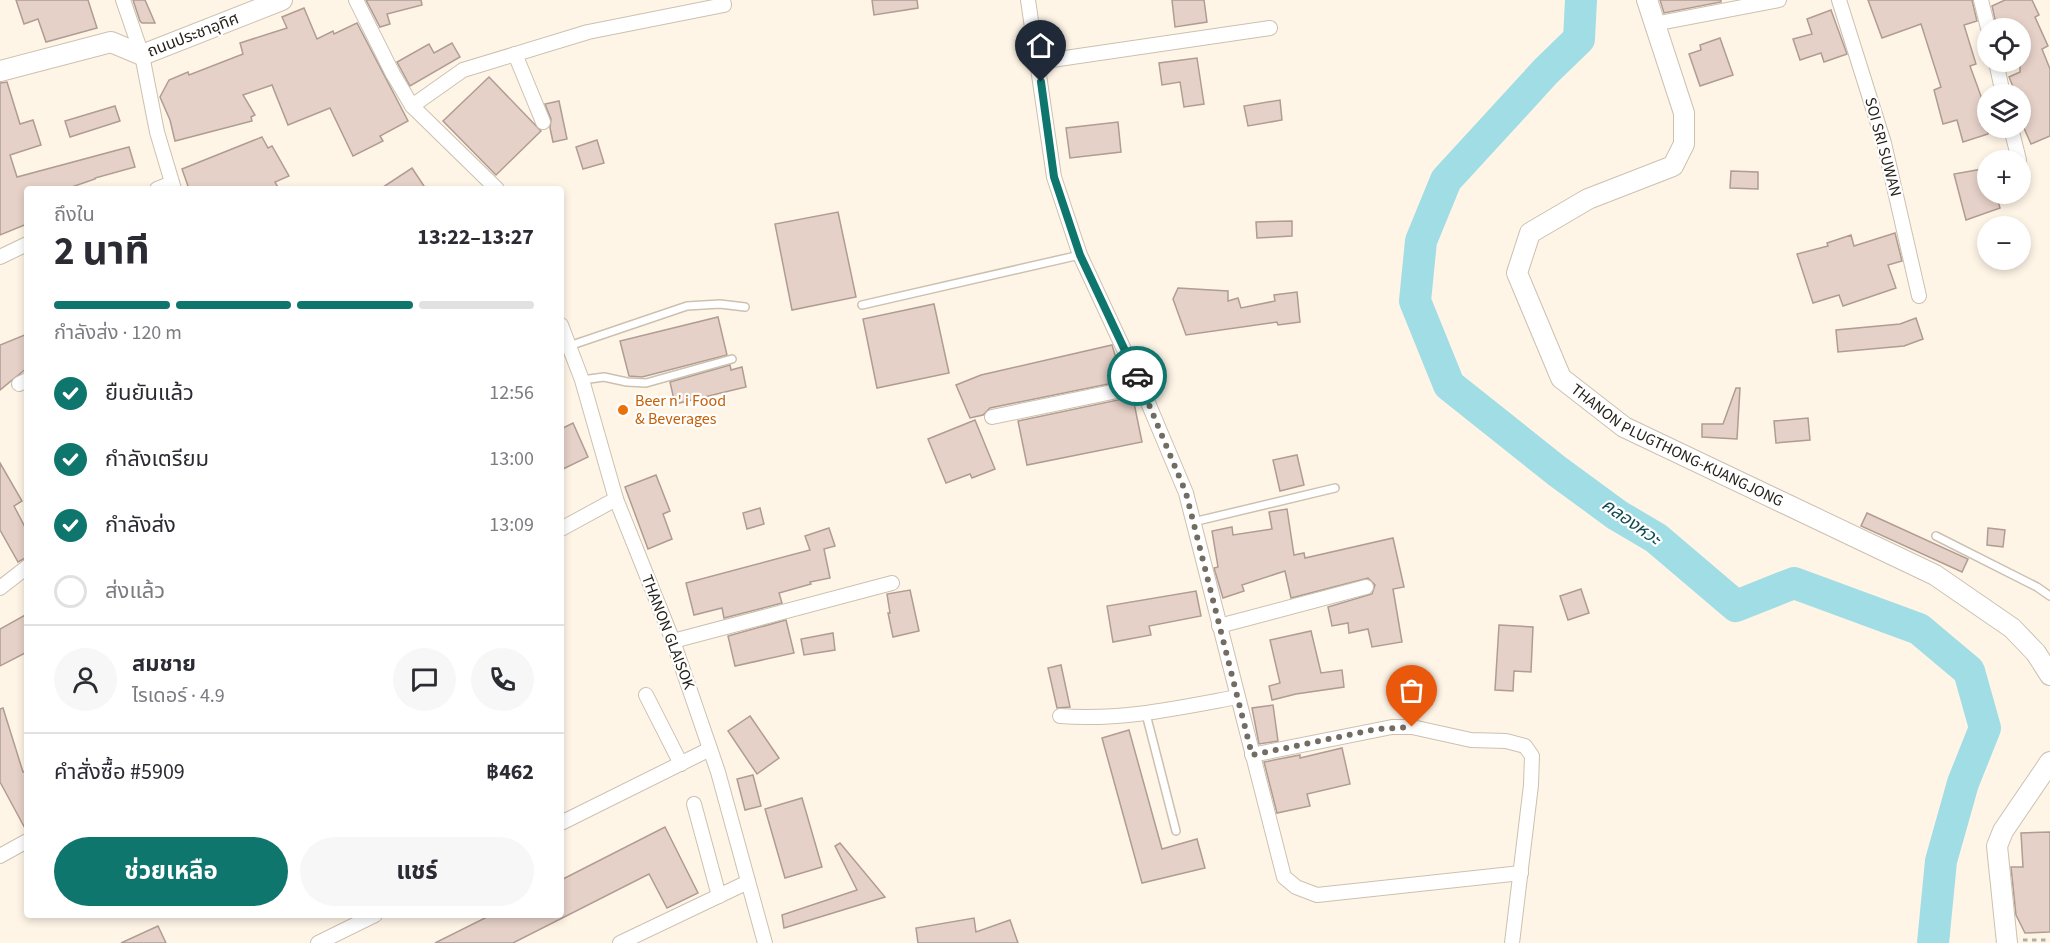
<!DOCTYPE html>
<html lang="th">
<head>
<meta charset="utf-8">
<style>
  body { margin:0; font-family:"Source Sans 3","Noto Sans Thai",sans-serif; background:#f7f7f7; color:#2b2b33; height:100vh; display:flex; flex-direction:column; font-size:22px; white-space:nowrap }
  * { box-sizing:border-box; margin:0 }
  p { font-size:20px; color:#7c7c81 }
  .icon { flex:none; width:33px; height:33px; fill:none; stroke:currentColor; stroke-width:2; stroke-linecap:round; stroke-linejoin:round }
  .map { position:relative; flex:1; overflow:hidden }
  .details { position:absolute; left:24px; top:186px; width:540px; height:732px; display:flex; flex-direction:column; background:#fff; border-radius:6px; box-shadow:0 3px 9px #0003 }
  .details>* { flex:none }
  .controls { position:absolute; left:1977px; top:18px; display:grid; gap:12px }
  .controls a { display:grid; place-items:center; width:54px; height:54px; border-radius:50%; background:#fff; box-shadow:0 3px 9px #0003; font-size:30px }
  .pin { position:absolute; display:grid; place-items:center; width:51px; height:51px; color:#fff; margin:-62px -26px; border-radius:50% 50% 50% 0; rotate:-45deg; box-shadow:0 0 6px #0007 }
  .pin .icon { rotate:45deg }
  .courier { position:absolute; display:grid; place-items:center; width:60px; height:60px; margin:-30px; border:4px solid #0f766e; border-radius:50%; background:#fff; color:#222; box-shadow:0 2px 8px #0007 }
  .overview em { font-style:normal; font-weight:700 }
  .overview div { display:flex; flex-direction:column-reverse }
  .overview { display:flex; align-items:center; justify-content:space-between; height:102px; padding:0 30px }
  h1 { font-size:39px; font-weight:700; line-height:45px }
  .bar { display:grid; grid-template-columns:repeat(4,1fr); gap:9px 6px; align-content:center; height:72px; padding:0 30px }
  .bar i { height:8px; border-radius:4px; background:#e1e1e2 }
  .bar .active { background:#0f766e }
  .bar p { grid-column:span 4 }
  .line { display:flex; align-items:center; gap:15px; padding:0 30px; border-top:2px solid #e1e1e2 }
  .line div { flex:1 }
  .round { display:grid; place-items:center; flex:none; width:63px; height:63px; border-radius:32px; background:#f7f7f7 }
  ol { padding:0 30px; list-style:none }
  li { display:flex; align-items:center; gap:18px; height:66px }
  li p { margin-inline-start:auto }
  li .icon { padding:6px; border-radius:50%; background:#0f766e; color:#fff; stroke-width:4 }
  li:last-child { color:#7c7c81 }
  li i { width:33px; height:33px; border:3px solid #e1e1e2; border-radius:50% }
  .action { display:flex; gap:12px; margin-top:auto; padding:12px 30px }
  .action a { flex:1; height:69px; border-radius:36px; background:#0f766e; color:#fff; font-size:24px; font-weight:700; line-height:69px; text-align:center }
  .action a+a { background:#f7f7f7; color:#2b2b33 }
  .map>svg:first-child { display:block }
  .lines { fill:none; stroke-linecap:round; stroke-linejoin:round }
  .river { stroke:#a0dde5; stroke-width:32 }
  .building { fill:#e6d1c8; stroke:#af9c93; stroke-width:1.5 }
  .lane-casing { stroke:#ccc1b0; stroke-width:10 }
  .street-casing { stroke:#ccc1b0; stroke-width:16 }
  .secondary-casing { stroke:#ccc1b0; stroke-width:22 }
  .path { stroke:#b5ada2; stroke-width:3; stroke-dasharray:4.5 4.5; stroke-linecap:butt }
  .lane { stroke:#fff; stroke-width:7 }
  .street { stroke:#fff; stroke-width:14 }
  .secondary { stroke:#fff; stroke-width:20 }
  .done { stroke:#726c62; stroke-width:6; stroke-dasharray:0 10.8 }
  .route { stroke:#0f766e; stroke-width:8 }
  .food-dot { fill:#e8710a; stroke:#fff; stroke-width:2 }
  .labels { text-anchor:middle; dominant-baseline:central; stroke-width:4.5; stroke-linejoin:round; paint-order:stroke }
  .street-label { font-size:16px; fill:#26221b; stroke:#fff }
  .food-label { font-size:16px; fill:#c56008; stroke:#fff; text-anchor:start }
  .water-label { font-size:18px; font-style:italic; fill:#134a50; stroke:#fff }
</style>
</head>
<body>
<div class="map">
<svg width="2050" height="943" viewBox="0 0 2050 943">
  <rect width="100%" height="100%" fill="#fff5e7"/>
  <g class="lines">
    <polyline class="river" points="1581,0 1579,39 1546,71 1446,180 1421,241 1415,301 1449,385 1557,471 1617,515 1656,538 1736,606 1794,583 1919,629 1969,671 1985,728 1963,783 1941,861 1933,943"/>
  </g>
  <g class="building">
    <polygon points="16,0 88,0 97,28 46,42 38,19 24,24"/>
    <polygon points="133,0 145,0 155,23 142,23 140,21"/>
    <polygon points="366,0 421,0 422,5 387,14 390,24 380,27"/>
    <polygon points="872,0 917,0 918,8 874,15"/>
    <polygon points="1172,0 1204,0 1207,22 1175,27"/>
    <polygon points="1660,0 1721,0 1721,2 1664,13"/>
    <polygon points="1868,0 1972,0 1977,21 1964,25 1976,64 1970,66 1982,99 1988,98 1988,134 1963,142 1957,120 1943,124 1934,90 1941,87 1921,24 1882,38"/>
    <polygon points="2005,0 2032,0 2039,15 2035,17 2048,46 2042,49 2050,69 2050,136 2031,144 2020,119 2020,94 2016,94 2009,77 2020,72 2020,28 1997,28 1992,6"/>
    <polygon points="304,8 317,39 333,31 334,34 357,23 408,121 380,136 383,141 353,156 330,108 288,125 272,85 243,95 255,115 251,117 252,121 175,141 170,120 160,97 169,80 188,72 189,75 243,54 240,43 287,28 282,17"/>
    <polygon points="1831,10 1847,54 1824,62 1821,53 1800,60 1793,39 1812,34 1807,19"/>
    <polygon points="1720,38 1733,75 1700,86 1689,54 1701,50 1700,45"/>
    <polygon points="452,43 460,57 410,86 397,62 429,44 434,53"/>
    <polygon points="1197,58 1204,104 1184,107 1180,82 1162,85 1159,63"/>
    <polygon points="489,77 541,131 496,175 443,121"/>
    <polygon points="7,82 20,124 33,120 41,145 10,155 17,177 129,147 135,167 95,178 95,179 66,189 27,189 27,224 0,235 0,83"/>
    <polygon points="1280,100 1282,120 1248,126 1244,106"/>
    <polygon points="559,101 567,139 553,142 550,128 551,119 545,104"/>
    <polygon points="115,106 120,121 70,137 65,121"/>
    <polygon points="1118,122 1121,152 1070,158 1066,128"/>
    <polygon points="262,137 268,148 272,146 289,176 275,182 279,189 189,189 182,169"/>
    <polygon points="597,140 604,163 583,169 576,147"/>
    <polygon points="412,168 426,189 380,189"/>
    <polygon points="1988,168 1988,194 1996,194 2000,208 1966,220 1954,174"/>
    <polygon points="1731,171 1758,172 1758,189 1730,188"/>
    <polygon points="838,212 856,297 792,310 775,224"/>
    <polygon points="1292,221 1292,236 1257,238 1256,222"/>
    <polygon points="1895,233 1902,261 1888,265 1896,288 1843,306 1839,295 1813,303 1797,254 1828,246 1827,243 1851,235 1854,246"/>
    <polygon points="1178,288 1228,291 1228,301 1238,298 1241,308 1275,301 1274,295 1297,292 1300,322 1278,325 1277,322 1186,335 1173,299"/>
    <polygon points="934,304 949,373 877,388 863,319"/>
    <polygon points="718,317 727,355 642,377 629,376 620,341"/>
    <polygon points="1916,318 1923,339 1904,346 1838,352 1836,330 1900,324"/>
    <polygon points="27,334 27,368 0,390 0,345"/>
    <polygon points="1112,345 1123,381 990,408 983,415 970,418 956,385 981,375"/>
    <polygon points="730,365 731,370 742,367 746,387 675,404 670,382"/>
    <polygon points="1736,388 1740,388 1737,439 1702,437 1702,424 1723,424"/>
    <polygon points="1127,398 1129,404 1134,403 1142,442 1027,465 1018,421"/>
    <polygon points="1808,418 1810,440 1776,443 1774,421"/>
    <polygon points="975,420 995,469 972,478 970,474 946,483 928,439"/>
    <polygon points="573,423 588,457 561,470 561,429"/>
    <polygon points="1297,455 1304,485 1280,491 1273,460"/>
    <polygon points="0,463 22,501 14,506 27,531 27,557 18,562 0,530"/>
    <polygon points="656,475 670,511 663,514 672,539 648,549 625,487"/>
    <polygon points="760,508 764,524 747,529 743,513"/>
    <polygon points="1287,509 1294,555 1304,553 1305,558 1393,538 1404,587 1393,589 1402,642 1372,647 1368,629 1349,633 1348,623 1332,626 1328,607 1372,594 1375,585 1368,578 1291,598 1285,571 1242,585 1244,591 1223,598 1214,568 1218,567 1212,531 1232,527 1233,535 1272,529 1269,512"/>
    <polygon points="1867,513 1968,559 1962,572 1861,526"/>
    <polygon points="829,528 835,546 824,549 830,578 810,582 811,584 779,593 782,603 724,618 722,608 694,615 686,583 810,550 805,536"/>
    <polygon points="1988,528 2005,530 2003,547 1987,545"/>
    <polygon points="1581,589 1589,613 1568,620 1560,596"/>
    <polygon points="910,590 919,631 893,637 888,613 890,613 887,594"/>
    <polygon points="1196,591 1201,616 1149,626 1151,635 1113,642 1107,606"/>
    <polygon points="27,614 27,652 0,666 0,629"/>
    <polygon points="786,620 794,653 735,666 728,636"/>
    <polygon points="1499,625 1533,627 1531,672 1514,671 1513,691 1495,690"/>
    <polygon points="1311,631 1321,673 1342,670 1344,687 1296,694 1272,700 1269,686 1280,683 1270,640"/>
    <polygon points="833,633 835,650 804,655 801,639"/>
    <polygon points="1061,665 1070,707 1057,708 1048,668"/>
    <polygon points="1273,705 1278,741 1259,744 1252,708"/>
    <polygon points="3,708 23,772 27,770 27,832 0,782 0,709"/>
    <polygon points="750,716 779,758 757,774 728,731"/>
    <polygon points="1129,730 1162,849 1197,839 1205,868 1142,883 1102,738"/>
    <polygon points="1342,748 1350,784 1307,794 1310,806 1277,813 1264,762 1300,755 1300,758"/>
    <polygon points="753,775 761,806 745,810 737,779"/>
    <polygon points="802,798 822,867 785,878 765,809"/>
    <polygon points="665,827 698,893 667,908 649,874 513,943 435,943 491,915 561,915 561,880"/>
    <polygon points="2050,832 2050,932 2025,933 2016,915 2011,867 2023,867 2021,833"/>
    <polygon points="840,843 885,897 784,928 782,915 857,890 835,846"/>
    <polygon points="974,918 976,932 1010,920 1018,943 918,943 916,928"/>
    <polygon points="158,926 166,943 121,943"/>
  </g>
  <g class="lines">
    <defs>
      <g id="lane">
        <polyline points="862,305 1080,255"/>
        <polyline points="569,346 687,306 720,304 745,307"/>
        <polyline points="582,380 604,377 627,382 646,383 732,359"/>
        <polyline points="1193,522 1335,488"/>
        <polyline points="1936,536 2037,587 2050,596"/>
        <polyline points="1146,714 1176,831"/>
      </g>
      <g id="street">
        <polyline points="123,0 142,55 157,132 174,189"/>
        <polyline points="356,0 393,74 412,106 497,189"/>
        <polyline points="1028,0 1054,177 1080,255 1141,386 1186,493 1284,877 1296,887 1317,895 1521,873"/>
        <polyline points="1839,0 1884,143 1919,296"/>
        <polyline points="1981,0 1988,28"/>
        <polyline points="1654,24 1779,0"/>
        <polyline points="515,54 543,122"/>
        <polyline points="1038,62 1270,28"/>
        <polyline points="1996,62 2003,94"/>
        <polyline points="412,106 463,70 588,32 724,5 723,0"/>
        <polyline points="2011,128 2019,160"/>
        <polyline points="2020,166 2023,178"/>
        <polyline points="157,189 172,183"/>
        <polyline points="0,257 27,244"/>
        <polyline points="561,325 582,380 616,499 673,641 718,772 765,943"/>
        <polyline points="19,384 27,380"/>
        <polyline points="992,417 1141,386"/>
        <polyline points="561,529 616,499"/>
        <polyline points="0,588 27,567"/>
        <polyline points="1219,626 1366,587"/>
        <polyline points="673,641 892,583"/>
        <polyline points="646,695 681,764"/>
        <path d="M1060 716C1120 721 1178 708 1237 697"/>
        <polyline points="1252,755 1392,727 1412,727 1471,740 1506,741 1525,746 1532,756 1531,785 1512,943"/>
        <polyline points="694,804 719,896"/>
        <polyline points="561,823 710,749"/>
        <polyline points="0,856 27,841"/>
        <polyline points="318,943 375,915"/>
        <polyline points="620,943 748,882"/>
      </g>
      <g id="secondary">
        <path id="s1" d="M1647 0 1684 113V144L1673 166 1588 199 1530 233 1517 273 1561 378 1624 427 1935 575 2012 628 2036 653 2050 675"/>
        <polyline points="0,71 111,42 142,55 282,0"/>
        <polyline points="2007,943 1997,846 2003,831 2050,762"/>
      </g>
    </defs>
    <use href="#lane" class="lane-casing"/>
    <use href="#street" class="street-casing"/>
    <use href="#secondary" class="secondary-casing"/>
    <polyline class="path" points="2023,940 2050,940"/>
    <use href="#lane" class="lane"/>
    <use href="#street" class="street"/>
    <use href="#secondary" class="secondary"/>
  </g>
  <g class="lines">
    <polyline class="done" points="1137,376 1186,493 1252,755 1377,729 1412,727"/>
    <polyline class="route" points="1041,82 1054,177 1080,255 1137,376"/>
  </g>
  <circle class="food-dot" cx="623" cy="410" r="6"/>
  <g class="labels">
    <g class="street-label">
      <text transform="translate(193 35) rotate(-21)">ถนนประชาอุทิศ</text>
      <text transform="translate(1883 147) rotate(75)">SOI SRI SUWAN</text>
      <text stroke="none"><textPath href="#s1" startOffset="624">THANON PLUGTHONG-KUANGJONG</textPath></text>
      <text transform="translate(668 632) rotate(69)">THANON GLAISOK</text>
    </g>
    <g class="food-label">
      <text x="635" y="401">Beer n' i Food<tspan x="635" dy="18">&amp; Beverages</tspan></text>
    </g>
    <g class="water-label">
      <text transform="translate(1631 522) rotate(35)">คลองหวะ</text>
    </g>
  </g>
</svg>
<div class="controls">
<a><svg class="icon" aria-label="locate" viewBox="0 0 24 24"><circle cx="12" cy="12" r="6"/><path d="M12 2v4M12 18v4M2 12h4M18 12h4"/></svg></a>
<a><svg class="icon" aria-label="layers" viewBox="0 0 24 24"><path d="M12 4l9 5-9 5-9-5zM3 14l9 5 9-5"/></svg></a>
<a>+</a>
<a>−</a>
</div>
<div class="pin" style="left:1412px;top:727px;background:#ea580c"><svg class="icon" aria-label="bag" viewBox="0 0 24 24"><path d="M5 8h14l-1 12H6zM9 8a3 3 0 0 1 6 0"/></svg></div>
<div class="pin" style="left:1041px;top:82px;background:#1f2937"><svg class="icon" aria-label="home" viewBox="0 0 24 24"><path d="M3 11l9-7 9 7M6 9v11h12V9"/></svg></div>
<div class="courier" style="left:1137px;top:376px"><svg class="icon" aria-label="car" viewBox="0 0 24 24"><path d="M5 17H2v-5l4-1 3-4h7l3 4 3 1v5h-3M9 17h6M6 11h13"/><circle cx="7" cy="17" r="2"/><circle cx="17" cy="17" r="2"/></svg></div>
<section class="details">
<div class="overview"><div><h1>2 นาที</h1><p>ถึงใน</p></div><em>13:22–13:27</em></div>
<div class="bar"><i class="active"></i><i class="active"></i><i class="active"></i><i></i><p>กำลังส่ง · 120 m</p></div>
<ol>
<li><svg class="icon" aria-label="check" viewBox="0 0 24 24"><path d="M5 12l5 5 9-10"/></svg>ยืนยันแล้ว<p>12:56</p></li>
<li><svg class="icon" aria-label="check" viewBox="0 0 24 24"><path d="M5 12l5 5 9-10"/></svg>กำลังเตรียม<p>13:00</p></li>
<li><svg class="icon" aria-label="check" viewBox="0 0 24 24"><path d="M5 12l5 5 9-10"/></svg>กำลังส่ง<p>13:09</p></li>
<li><i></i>ส่งแล้ว</li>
</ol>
<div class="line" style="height:108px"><a class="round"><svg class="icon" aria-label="person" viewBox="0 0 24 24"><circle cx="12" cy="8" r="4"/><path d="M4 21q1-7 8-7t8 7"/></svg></a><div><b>สมชาย</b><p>ไรเดอร์ · 4.9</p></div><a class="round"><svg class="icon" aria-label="chat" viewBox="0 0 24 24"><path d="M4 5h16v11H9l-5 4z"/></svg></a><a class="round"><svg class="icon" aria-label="phone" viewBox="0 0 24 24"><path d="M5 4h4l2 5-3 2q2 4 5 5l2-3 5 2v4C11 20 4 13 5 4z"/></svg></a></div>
<div class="line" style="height:78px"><div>คำสั่งซื้อ #5909</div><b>฿462</b></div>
<div class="action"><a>ช่วยเหลือ</a><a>แชร์</a></div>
</section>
</div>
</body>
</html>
